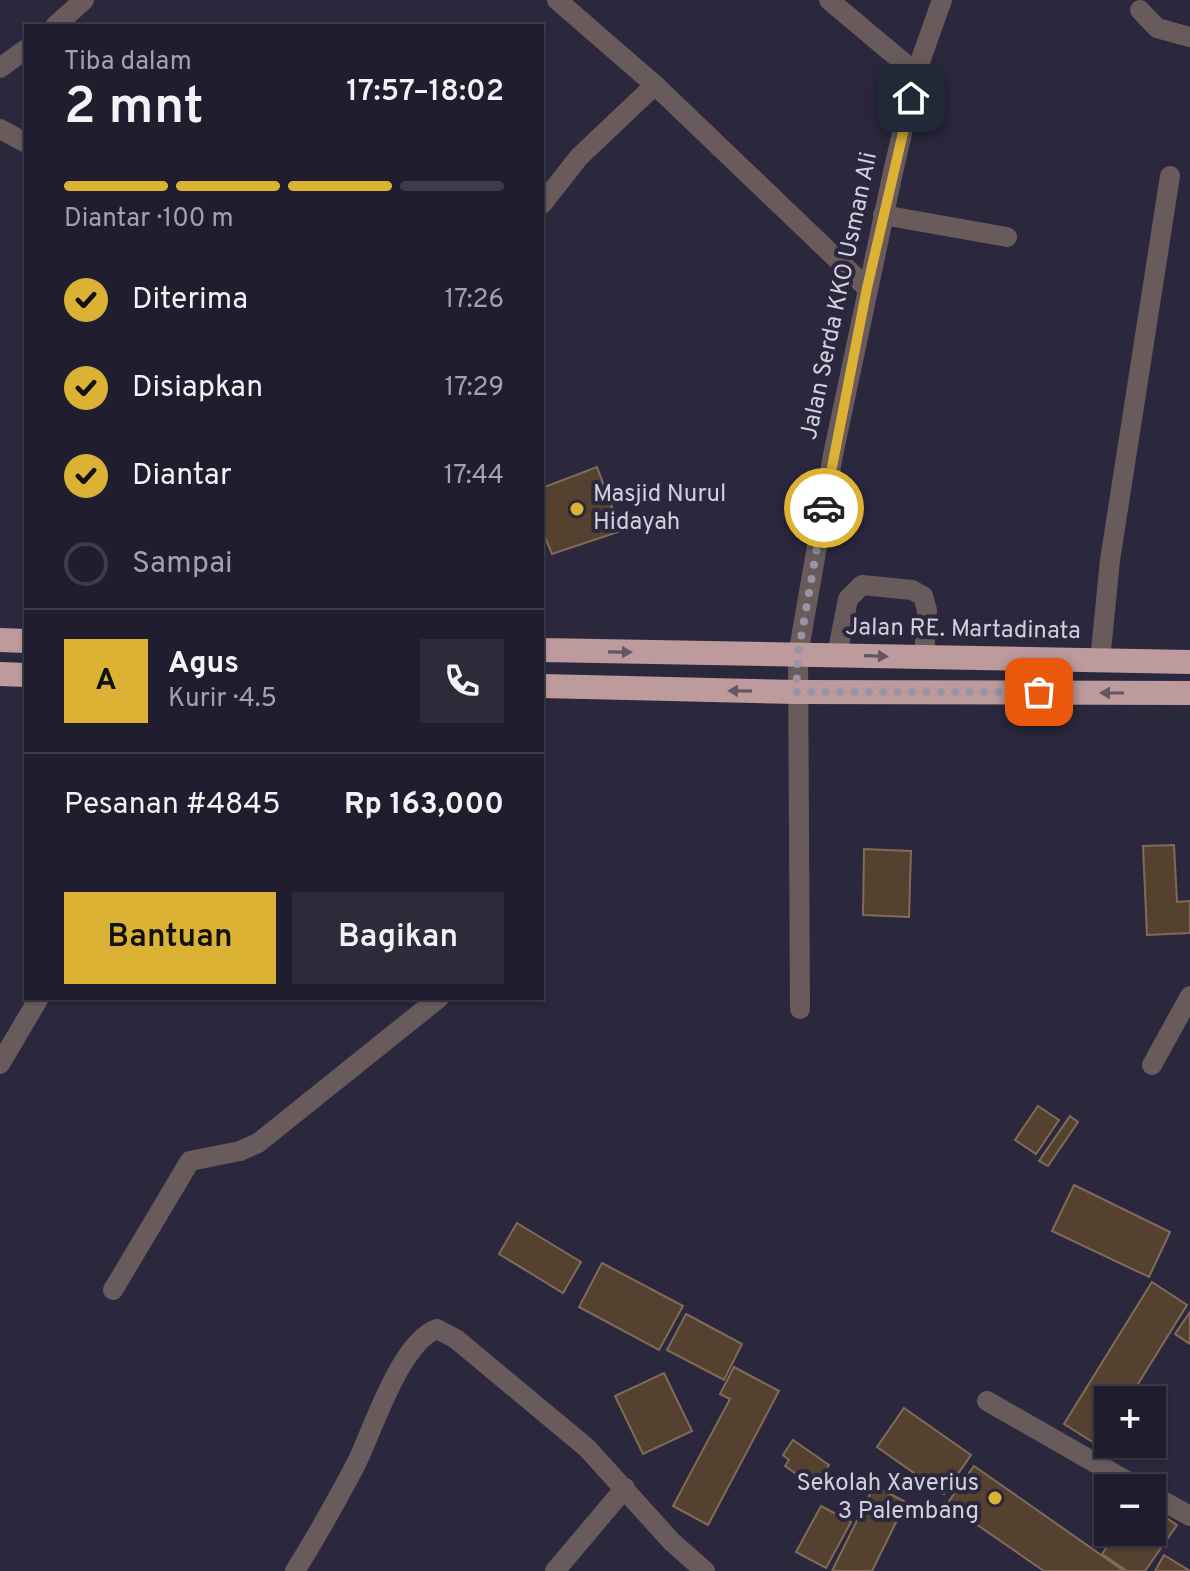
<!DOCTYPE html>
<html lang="id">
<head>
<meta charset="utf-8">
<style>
  body { margin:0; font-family:Overpass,sans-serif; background:#2d2b3a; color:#f1f3f6; height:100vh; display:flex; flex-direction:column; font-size:30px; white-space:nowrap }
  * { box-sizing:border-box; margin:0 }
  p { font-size:26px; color:#a2a2aa }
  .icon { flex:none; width:44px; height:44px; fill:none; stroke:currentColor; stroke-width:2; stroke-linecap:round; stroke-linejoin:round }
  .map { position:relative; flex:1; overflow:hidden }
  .drawer { position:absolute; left:24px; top:24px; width:520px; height:976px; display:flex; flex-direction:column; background:#201e2e; border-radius:0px; box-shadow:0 2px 6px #0004,0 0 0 2px #3d3c4a }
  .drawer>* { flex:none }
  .fabs { position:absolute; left:1094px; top:1386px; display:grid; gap:16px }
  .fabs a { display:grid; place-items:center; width:72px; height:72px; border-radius:0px; background:#201e2e; box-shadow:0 2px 6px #0004,0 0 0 2px #3d3c4a; font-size:40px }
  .pin { position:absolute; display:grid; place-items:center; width:68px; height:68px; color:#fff; margin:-34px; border-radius:16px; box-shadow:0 4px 12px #0006 }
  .courier { position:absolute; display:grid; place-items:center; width:80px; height:80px; margin:-40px; border:6px solid #dbb233; border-radius:50%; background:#fff; color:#222; box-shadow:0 2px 10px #0007 }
  .summary em { font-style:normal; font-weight:600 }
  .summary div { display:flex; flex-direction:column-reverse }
  .summary { display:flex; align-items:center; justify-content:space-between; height:136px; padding:0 40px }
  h1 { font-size:52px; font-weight:600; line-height:60px }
  .bar { display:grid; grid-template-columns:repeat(4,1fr); gap:12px 8px; align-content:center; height:96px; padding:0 40px }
  .bar i { height:10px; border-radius:6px; background:#3d3c4a }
  .bar .active { background:#dbb233 }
  .bar p { grid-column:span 4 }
  .line { display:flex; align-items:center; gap:20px; padding:0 40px; border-top:2px solid #3d3c4a }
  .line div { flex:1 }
  .round { display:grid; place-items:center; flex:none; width:84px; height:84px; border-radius:0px; background:#2d2b3a }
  ol { padding:0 40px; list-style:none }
  li { display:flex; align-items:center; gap:24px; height:88px }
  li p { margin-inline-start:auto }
  li .icon { padding:8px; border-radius:50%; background:#dbb233; color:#111; stroke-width:4 }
  li:last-child { color:#a2a2aa }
  li i { width:44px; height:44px; border:4px solid #3d3c4a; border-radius:50% }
  .cta { display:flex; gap:16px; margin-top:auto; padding:16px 40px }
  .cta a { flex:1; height:92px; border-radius:0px; background:#dbb233; color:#111; font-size:32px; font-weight:600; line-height:92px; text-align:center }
  .cta a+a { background:#2d2b3a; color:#f1f3f6 }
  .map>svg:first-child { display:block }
  .building { fill:#55412f; stroke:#816b58; stroke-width:2 }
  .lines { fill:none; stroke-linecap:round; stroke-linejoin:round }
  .minor { stroke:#695b5b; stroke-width:20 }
  .highway { stroke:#bd9b9c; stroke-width:24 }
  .oneway { fill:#655664 }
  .done { stroke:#9795a6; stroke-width:8; stroke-dasharray:0 14.4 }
  .route { stroke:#dbb233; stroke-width:10 }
  .poi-dot { fill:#dbb233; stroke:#2b283e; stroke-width:3 }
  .labels { text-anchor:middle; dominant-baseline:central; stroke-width:8; stroke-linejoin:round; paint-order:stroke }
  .street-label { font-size:24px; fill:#d1d0de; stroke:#2b283e }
  .poi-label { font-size:24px; fill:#d1d0de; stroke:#2b283e; text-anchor:start }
</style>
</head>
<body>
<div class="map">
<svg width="1190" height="1571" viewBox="0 0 1190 1571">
  <rect width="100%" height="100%" fill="#2b283e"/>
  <g class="building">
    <polygon points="597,467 621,531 552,554 542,530 542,488"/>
    <polygon points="1174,845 1177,902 1190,901 1190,933 1147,935 1143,846"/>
    <polygon points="864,849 911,851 909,917 863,915"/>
    <polygon points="1038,1106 1059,1120 1036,1154 1015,1140"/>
    <polygon points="1070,1116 1078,1122 1048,1166 1039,1161"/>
    <polygon points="1074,1185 1170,1232 1149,1277 1052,1231"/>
    <polygon points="517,1223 581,1262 563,1293 499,1254"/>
    <polygon points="602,1263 683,1306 659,1350 579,1307"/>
    <polygon points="1152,1282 1187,1305 1128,1400 1108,1400 1108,1432 1099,1446 1064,1424"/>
    <polygon points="1190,1312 1190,1344 1175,1334"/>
    <polygon points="686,1314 742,1344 724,1380 667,1350"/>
    <polygon points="734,1367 779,1391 708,1525 673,1506 730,1399 720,1394"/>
    <polygon points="664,1373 692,1431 643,1454 615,1396"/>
    <polygon points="904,1408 971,1455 944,1494 877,1447"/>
    <polygon points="793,1440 829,1465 815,1487 785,1466 789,1460 783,1455"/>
    <polygon points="974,1466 1124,1571 1044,1571 947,1504"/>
    <polygon points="874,1486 906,1502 872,1571 832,1571"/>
    <polygon points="821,1506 851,1522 826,1568 796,1552"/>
    <polygon points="1152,1508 1177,1525 1145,1571 1127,1571 1102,1554 1117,1532 1152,1532"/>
    <polygon points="1164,1555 1190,1571 1155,1571"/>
  </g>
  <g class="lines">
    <g class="minor">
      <polyline points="557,0 655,85 867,288"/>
      <polyline points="829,0 916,73"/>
      <polyline points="1140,10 1157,28 1190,37"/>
      <polyline points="55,26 84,0"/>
      <polyline points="0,68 26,49"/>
      <polyline points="0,129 26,143"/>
      <polyline points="542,204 579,157 655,85"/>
      <polyline points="883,215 1007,237"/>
      <polyline points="837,655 848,599 862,585 912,590 923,596 927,610 924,658"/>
      <polyline points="1100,661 1110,560 1170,176"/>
      <polyline points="800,1009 798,655 833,455 893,172 916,73 942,0"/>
      <polyline points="0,1064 39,998"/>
      <polyline points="1152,1065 1190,996"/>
      <polyline points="113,1290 190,1161 240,1151 258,1143 439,998"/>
      <polyline points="987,1401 1139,1488"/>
      <polyline points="1152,1495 1190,1516"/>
      <path d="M295 1571C317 1536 337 1500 356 1464 373 1430 400 1342 437 1329L456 1339 587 1448 672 1542 705 1571"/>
      <polyline points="555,1571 625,1488"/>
    </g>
    <g class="highway">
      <polyline points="0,640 26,641"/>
      <polyline points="542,650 1190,662"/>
      <polyline points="0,674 26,675"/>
      <polyline points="542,686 796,692 1190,693"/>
    </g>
  </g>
  <defs><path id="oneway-solid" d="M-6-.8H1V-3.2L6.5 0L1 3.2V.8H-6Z" transform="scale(2)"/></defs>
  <g class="oneway">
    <use href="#oneway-solid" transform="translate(620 652) rotate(1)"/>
    <use href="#oneway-solid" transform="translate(876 656) rotate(2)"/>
    <use href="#oneway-solid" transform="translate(740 691) rotate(-179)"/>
    <use href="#oneway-solid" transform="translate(1112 693) rotate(-180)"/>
  </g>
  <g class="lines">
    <polyline class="done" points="824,508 798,655 796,692 1039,692"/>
    <polyline class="route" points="824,508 867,288 911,98"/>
  </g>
  <g class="poi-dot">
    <circle cx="577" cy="509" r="8"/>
    <circle cx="995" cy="1498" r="8"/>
  </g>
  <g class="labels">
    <g class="street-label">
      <text transform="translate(840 296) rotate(-78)">Jalan Serda KKO Usman Ali</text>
      <text transform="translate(963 630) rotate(1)">Jalan RE. Martadinata</text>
    </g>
    <g class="poi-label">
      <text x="593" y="495">Masjid Nurul<tspan x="593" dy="28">Hidayah</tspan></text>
      <text x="979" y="1484" text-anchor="end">Sekolah Xaverius<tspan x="979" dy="28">3 Palembang</tspan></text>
    </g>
  </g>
</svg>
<div class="fabs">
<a>+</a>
<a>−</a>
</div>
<div class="pin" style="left:1039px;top:692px;background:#ea580c"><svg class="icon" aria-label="bag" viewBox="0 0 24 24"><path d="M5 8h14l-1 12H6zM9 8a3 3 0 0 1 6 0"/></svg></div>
<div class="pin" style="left:911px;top:98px;background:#1f2937"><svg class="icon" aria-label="home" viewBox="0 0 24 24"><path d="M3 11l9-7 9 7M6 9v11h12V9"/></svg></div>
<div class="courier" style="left:824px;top:508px"><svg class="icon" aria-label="car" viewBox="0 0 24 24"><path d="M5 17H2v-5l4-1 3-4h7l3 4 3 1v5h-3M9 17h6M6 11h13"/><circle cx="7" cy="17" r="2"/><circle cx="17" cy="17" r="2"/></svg></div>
<section class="drawer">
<div class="summary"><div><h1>2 mnt</h1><p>Tiba dalam</p></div><em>17:57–18:02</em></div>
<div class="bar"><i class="active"></i><i class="active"></i><i class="active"></i><i></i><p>Diantar · 100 m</p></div>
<ol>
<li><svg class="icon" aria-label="check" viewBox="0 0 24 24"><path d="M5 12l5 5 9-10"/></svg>Diterima<p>17:26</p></li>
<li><svg class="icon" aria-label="check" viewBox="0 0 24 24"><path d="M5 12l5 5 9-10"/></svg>Disiapkan<p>17:29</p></li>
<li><svg class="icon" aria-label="check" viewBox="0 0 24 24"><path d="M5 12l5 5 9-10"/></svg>Diantar<p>17:44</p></li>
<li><i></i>Sampai</li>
</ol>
<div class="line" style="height:144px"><b class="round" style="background:#dbb233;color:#111">A</b><div><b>Agus</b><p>Kurir · 4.5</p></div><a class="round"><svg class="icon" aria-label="phone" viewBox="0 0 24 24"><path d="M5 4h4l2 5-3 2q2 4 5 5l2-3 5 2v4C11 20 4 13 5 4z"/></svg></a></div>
<div class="line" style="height:104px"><div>Pesanan #4845</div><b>Rp 163,000</b></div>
<div class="cta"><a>Bantuan</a><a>Bagikan</a></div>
</section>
</div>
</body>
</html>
